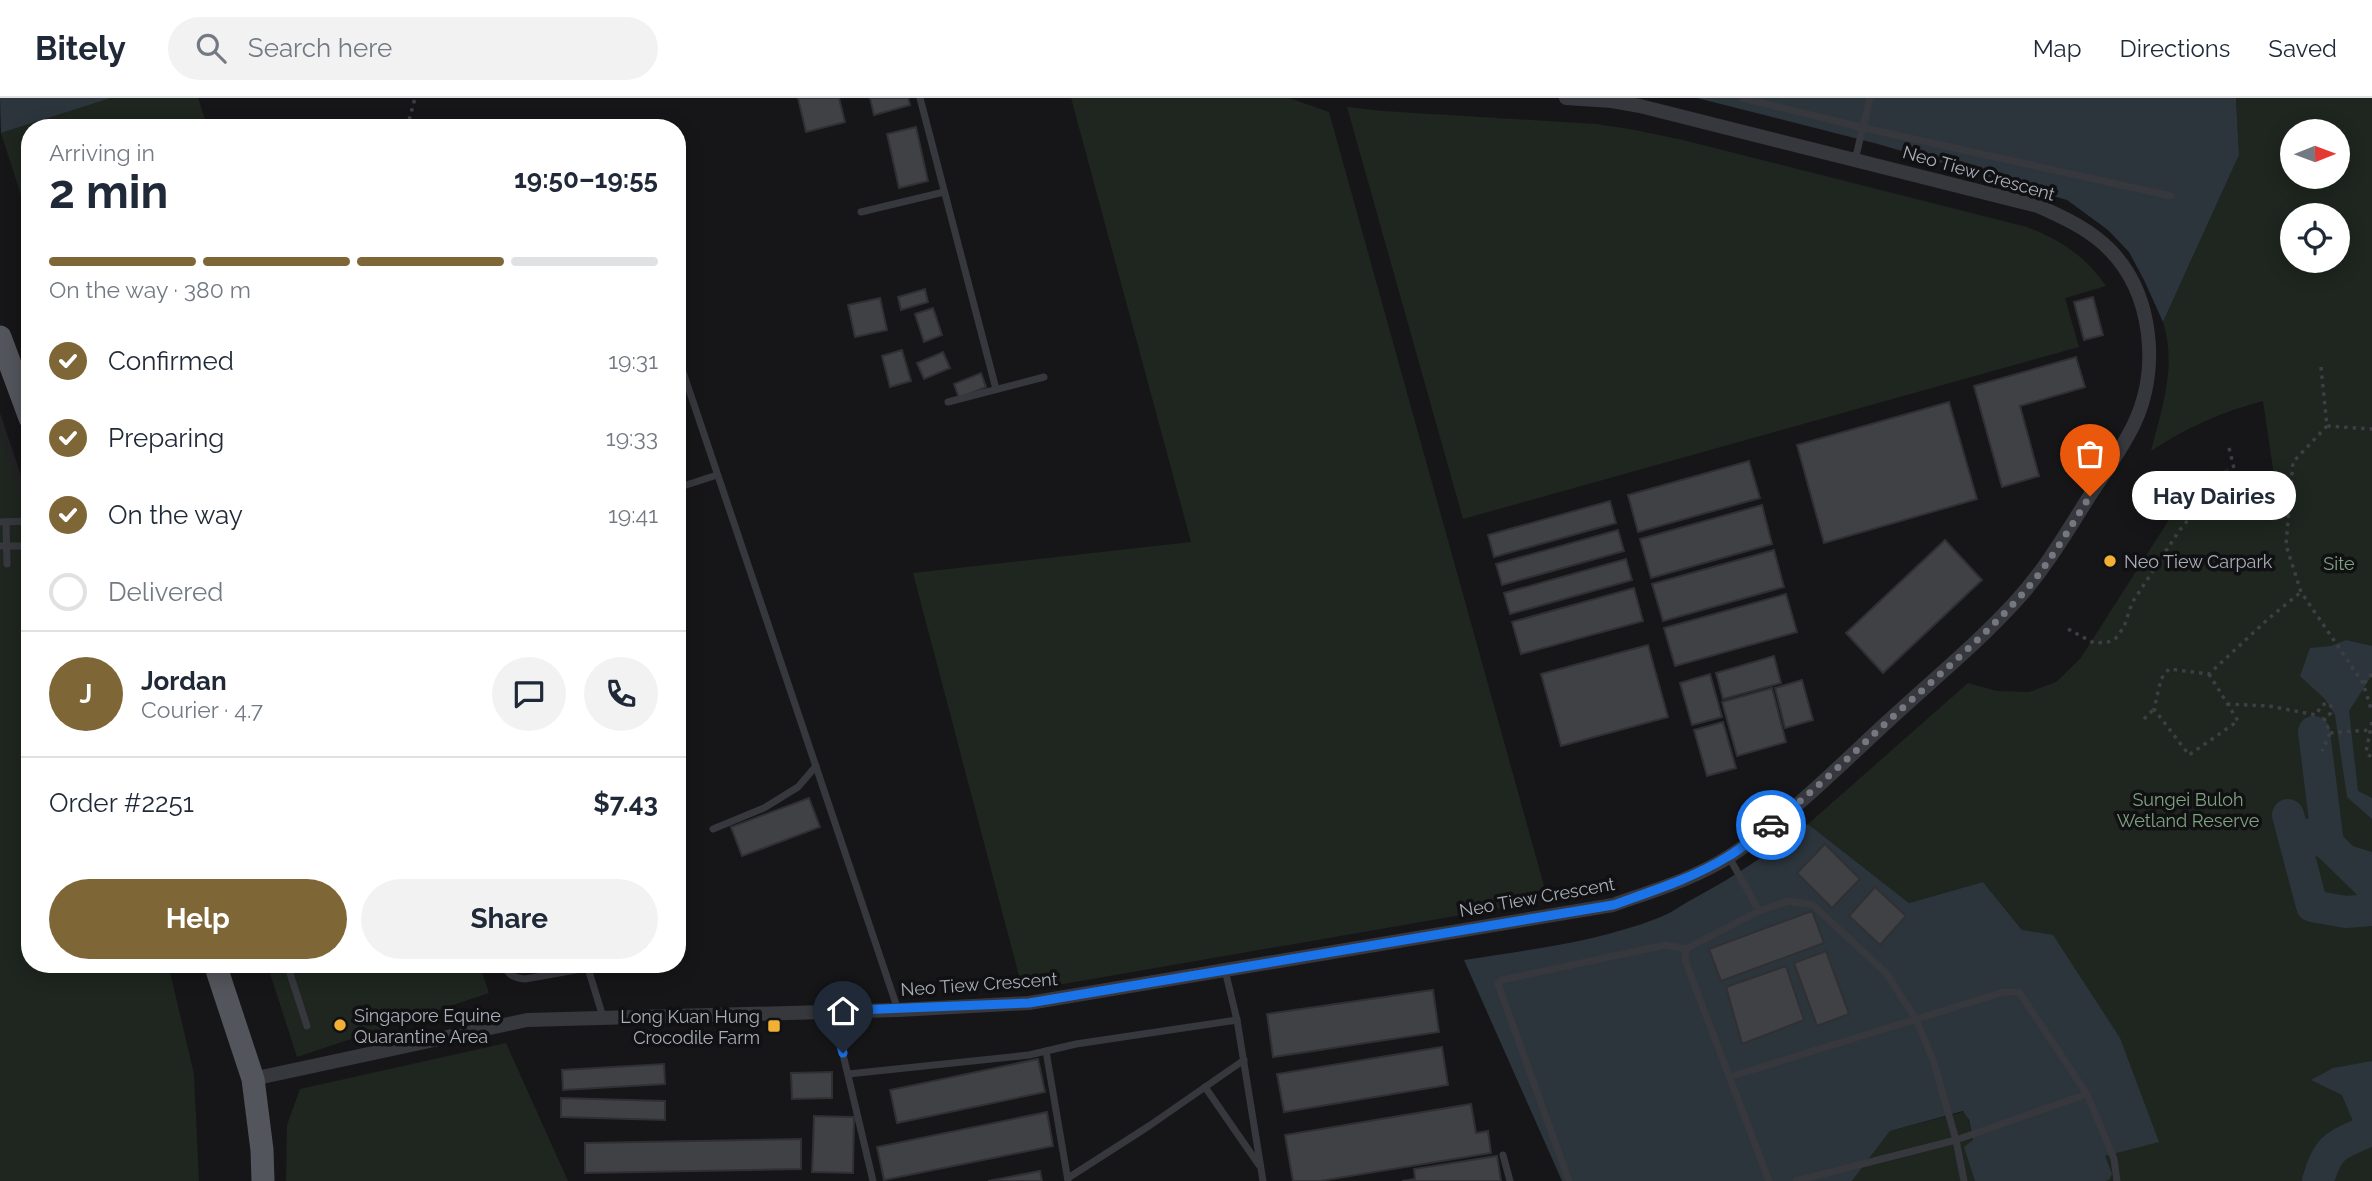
<!DOCTYPE html>
<html lang="en">
<head>
<meta charset="utf-8">
<style>
  body { margin:0; font-family:Raleway,sans-serif; background:#f2f2f3; color:#1f2937; height:100vh; display:flex; flex-direction:column; font-size:26px; white-space:nowrap }
  * { box-sizing:border-box; margin:0 }
  p { font-size:23px; color:#747a83 }
  .icon { flex:none; width:38px; height:38px; fill:none; stroke:currentColor; stroke-width:2; stroke-linecap:round; stroke-linejoin:round }
  .map { position:relative; flex:1; overflow:hidden }
  .panel { position:absolute; left:21px; top:21px; width:665px; height:854px; display:flex; flex-direction:column; background:#fff; border-radius:28px; box-shadow:0 4px 18px #0003 }
  .panel>* { flex:none }
  .needle { width:46px; rotate:89deg }
  .fabs { position:absolute; left:2280px; top:21px; display:grid; gap:14px }
  .fabs a { display:grid; place-items:center; width:70px; height:70px; border-radius:50%; background:#fff; box-shadow:0 4px 18px #0003; font-size:35px }
  .pin { position:absolute; display:grid; place-items:center; width:60px; height:60px; color:#fff; margin:-72px -30px; border-radius:50% 50% 50% 0; rotate:-45deg; box-shadow:0 0 7px #0007 }
  .pin .icon { rotate:45deg }
  .courier { position:absolute; display:grid; place-items:center; width:70px; height:70px; margin:-35px; border:5px solid #1a73e8; border-radius:50%; background:#fff; color:#222; box-shadow:0 2px 9px #0007 }
  .bubble { position:absolute; height:49px; border-radius:24px; background:#fff; box-shadow:0 4px 18px #0003; font-size:23px; font-weight:700; line-height:49px; text-align:center }
  .head em { font-style:normal; font-weight:700 }
  .head div { display:flex; flex-direction:column-reverse }
  .head { display:flex; align-items:center; justify-content:space-between; height:119px; padding:0 28px }
  h1 { font-size:46px; font-weight:700; line-height:52px }
  .bar { display:grid; grid-template-columns:repeat(4,1fr); gap:10px 7px; align-content:center; height:84px; padding:0 28px }
  .bar i { height:9px; border-radius:5px; background:#e0e1e3 }
  .bar .current { background:#7e6636 }
  .bar p { grid-column:span 4 }
  .line { display:flex; align-items:center; gap:18px; padding:0 28px; border-top:2px solid #e0e1e3 }
  .line div { flex:1 }
  .round { display:grid; place-items:center; flex:none; width:74px; height:74px; border-radius:37px; background:#f2f2f3 }
  ol { padding:0 28px; list-style:none }
  li { display:flex; align-items:center; gap:21px; height:77px }
  li p { margin-inline-start:auto }
  li .icon { padding:7px; border-radius:50%; background:#7e6636; color:#fff; stroke-width:4 }
  li:last-child { color:#747a83 }
  li i { width:38px; height:38px; border:4px solid #e0e1e3; border-radius:50% }
  .action { display:flex; gap:14px; margin-top:auto; padding:14px 28px }
  .action a { flex:1; height:80px; border-radius:42px; background:#7e6636; color:#fff; font-size:28px; font-weight:700; line-height:80px; text-align:center }
  .action a+a { background:#f2f2f3; color:#1f2937 }
  header { display:flex; align-items:center; gap:42px; box-sizing:border-box; height:98px; padding:0 35px; background:#fff; border-bottom:2px solid #e0e1e3 }
  header strong { font-size:33px }
  nav { display:flex; gap:38px; margin-inline-start:auto; font-size:24px }
  .search { width:490px; height:63px; background:#f2f2f3; display:flex; align-items:center; gap:18px; box-sizing:border-box; padding:0 24px; border-radius:38px; color:#747a83; font-size:26px }
  .map>svg:first-child { display:block }
  .built { fill:#222225 }
  .green { fill:#1e261f; fill-rule:evenodd }
  .water { fill:#2c353c }
  .lines { fill:none; stroke-linecap:round; stroke-linejoin:round }
  .river { stroke:#2c353c; stroke-width:32 }
  .building { fill:#404145; stroke:#303034; stroke-width:2 }
  .path { stroke:#3d3f44; stroke-width:3.5; stroke-dasharray:3.5 5; stroke-linecap:butt }
  .lane { stroke:#37383d; stroke-width:7 }
  .street { stroke:#37383d; stroke-width:14 }
  .primary { stroke:#53555c; stroke-width:23 }
  .done { stroke:#757880; stroke-width:7; stroke-dasharray:0 12.6 }
  .route { stroke:#1a73e8; stroke-width:9 }
  .poi-dot { fill:#f2b134; stroke:#111113; stroke-width:2.5 }
  .labels { text-anchor:middle; dominant-baseline:central; stroke-width:7; stroke-linejoin:round; paint-order:stroke }
  .street-label { font-size:18px; fill:#a8adb8; stroke:#111113 }
  .poi-label { font-size:18px; fill:#a8adb8; stroke:#111113; text-anchor:start }
  .park-label { font-size:18px; fill:#7fa381; stroke:#111113 }
</style>
</head>
<body>
<header>
<strong>Bitely</strong>
<div class="search"><svg class="icon" aria-label="search" viewBox="0 0 24 24"><circle cx="10" cy="10" r="6"/><path d="M15 15l6 6"/></svg>Search here</div>
<nav><a>Map</a><a>Directions</a><a>Saved</a></nav>
</header>
<div class="map">
<svg width="2372" height="1083" viewBox="0 0 2372 1083">
  <rect width="100%" height="100%" fill="#161618"/>
  <polygon class="built" points="0,315 30,404 30,414 0,414"/>
  <g class="green">
    <polygon points="111,0 198,0 208,30 30,30 30,125 1,35"/>
    <polygon points="1071,0 1289,0 1329,14 1548,802 1023,893 913,475 1191,444"/>
    <path d="M2236 0H2372V1083H2014L2022 832 1983 784 1909 805 1808 726 1968 585 1997 593 2029 594 2056 584 2080 561 2181 403 2194 389 2228 370 2235 394 2275 384 2263 303C2222 314 2187 329 2151 353 2162 309 2177 269 2163 224L2239 57ZM2292 33H2338V79H2292ZM2292 117H2338V163H2292Z"/>
    <path d="M1347 9 1383 13 1596 26 1630 31 1683 42 2027 129C2061 142 2085 158 2106 188L2065 200 2079 249 1463 421Z"/>
    <polygon points="0,335 30,429 30,866 168,866 194,976 199,1083 0,1083"/>
    <polygon points="267,866 479,866 489,895 297,959"/>
    <polygon points="506,945 568,1083 286,1083 287,1027 300,991"/>
    <polygon points="1966,1013 1983,1083 1852,1083 1890,1033"/>
  </g>
  <g class="water">
    <polygon points="0,0 111,0 1,35"/>
    <polygon points="1697,0 2236,0 2239,57 2163,224 2144,182 2129,154 2108,132 2067,102 1878,46"/>
    <polygon points="2346,542 2372,548 2372,577 2349,613 2358,693 2372,700 2372,721 2347,699 2335,617 2325,601 2300,578 2310,550 2331,548"/>
    <polygon points="2288,717 2319,723 2346,746 2372,754 2372,768 2334,768 2299,749"/>
    <path d="M1808 726 1909 805 1983 784 2022 832 2053 837 2120 940 2159 1044 2105 1058 2112 1076 2109 1082 2105 1083H1975L1964 1049 1973 1042 1969 1022 1963 1013 1890 1033 1852 1083H1562L1464 862C1528 852 1597 844 1658 820 1670 816 1680 808 1691 802 1733 780 1770 754 1808 726Z"/>
    <polygon points="2372,963 2372,1029 2354,1026 2342,997 2311,982 2333,970"/>
  </g>
  <g class="lines">
    <g class="river">
      <polyline points="2314,634 2328,746 2372,789"/>
      <polyline points="2288,717 2312,808 2346,814 2372,812"/>
      <path d="M2318 1083C2329 1044 2339 1047 2372 1031"/>
    </g>
  </g>
  <g class="building">
    <polygon points="798,0 839,0 845,24 806,34"/>
    <polygon points="870,0 908,0 910,7 874,17"/>
    <polygon points="916,29 928,83 899,90 887,36"/>
    <polygon points="925,191 928,204 901,212 898,199"/>
    <polygon points="2093,199 2103,237 2084,242 2074,204"/>
    <polygon points="880,200 887,232 855,239 848,207"/>
    <polygon points="933,210 942,237 924,244 915,216"/>
    <polygon points="902,252 911,283 890,289 882,258"/>
    <polygon points="943,254 950,270 924,281 917,265"/>
    <polygon points="2076,259 2085,289 2020,308 2039,378 2002,389 1974,288"/>
    <polygon points="981,275 986,289 959,300 954,286"/>
    <polygon points="1949,304 1977,401 1824,445 1797,347"/>
    <polygon points="1749,363 1760,400 1638,434 1628,397"/>
    <polygon points="1610,403 1616,425 1494,459 1488,437"/>
    <polygon points="1762,407 1772,446 1651,480 1640,441"/>
    <polygon points="1618,432 1624,453 1502,487 1496,466"/>
    <polygon points="1945,442 1982,482 1883,575 1846,535"/>
    <polygon points="1774,452 1784,489 1663,523 1652,486"/>
    <polygon points="1626,461 1632,482 1510,516 1504,495"/>
    <polygon points="1634,490 1643,523 1521,556 1512,524"/>
    <polygon points="1786,496 1797,534 1675,568 1664,530"/>
    <polygon points="1648,547 1668,619 1561,648 1541,576"/>
    <polygon points="1774,558 1781,585 1723,601 1716,575"/>
    <polygon points="1710,576 1722,619 1692,627 1680,585"/>
    <polygon points="1802,582 1813,622 1785,630 1775,590"/>
    <polygon points="1772,590 1786,644 1737,658 1722,604"/>
    <polygon points="1723,624 1736,670 1707,678 1694,632"/>
    <polygon points="809,700 820,729 742,758 731,729"/>
    <polygon points="1825,746 1860,781 1832,810 1797,775"/>
    <polygon points="1875,789 1906,818 1880,847 1849,818"/>
    <polygon points="1812,813 1824,845 1721,883 1709,851"/>
    <polygon points="1826,853 1849,916 1817,928 1794,865"/>
    <polygon points="1786,868 1804,922 1742,946 1726,889"/>
    <polygon points="1433,892 1439,934 1273,959 1267,916"/>
    <polygon points="1442,949 1448,987 1284,1014 1277,976"/>
    <polygon points="1038,961 1045,994 897,1025 890,992"/>
    <polygon points="664,966 665,986 563,992 562,972"/>
    <polygon points="832,974 832,1000 792,1001 791,975"/>
    <polygon points="561,1000 665,1003 665,1022 561,1019"/>
    <polygon points="1471,1006 1476,1035 1488,1033 1491,1055 1320,1083 1293,1083 1285,1037"/>
    <polygon points="1047,1014 1053,1048 884,1082 877,1049"/>
    <polygon points="814,1018 854,1019 853,1075 812,1074"/>
    <polygon points="801,1041 801,1071 585,1075 585,1045"/>
    <polygon points="1497,1058 1501,1083 1402,1083 1415,1081 1414,1071"/>
    <polygon points="1040,1073 1042,1083 988,1083"/>
  </g>
  <g class="lines">
    <g class="path">
      <polyline points="407,30 415,0"/>
      <polyline points="2321,269 2327,328 2372,331"/>
      <polyline points="2327,328 2293,364 2286,447 2301,494 2363,585 2372,614"/>
      <polyline points="2229,350 2241,399"/>
      <polyline points="2068,531 2094,545 2108,544 2115,541 2124,529 2132,505 2179,433 2204,403 2222,394 2229,400 2289,396"/>
      <polyline points="2209,576 2238,623 2189,657 2154,611 2161,581 2169,571 2209,576 2268,521 2301,494"/>
      <polyline points="2364,585 2372,576"/>
      <polyline points="2227,606 2269,608 2316,617 2322,607 2328,605 2331,608 2331,615 2324,620 2330,635 2322,653"/>
      <polyline points="2144,621 2154,611"/>
      <polyline points="2372,624 2366,654 2372,660"/>
      <polyline points="2330,635 2369,632"/>
    </g>
    <g class="lane">
      <polyline points="920,0 996,291"/>
      <polyline points="1742,0 1864,30 2171,98"/>
      <polyline points="1855,62 1870,0"/>
      <polyline points="861,114 944,94"/>
      <polyline points="677,256 898,912"/>
      <polyline points="948,304 1044,279"/>
      <polyline points="677,390 717,377"/>
      <polyline points="0,424 30,423"/>
      <polyline points="6,424 7,466"/>
      <polyline points="0,448 30,448"/>
      <polyline points="713,731 764,710 798,689 816,668"/>
      <polyline points="1729,759 1759,813"/>
      <polyline points="1686,851 1685,862 1769,1083"/>
      <polyline points="287,866 307,928"/>
      <path d="M503 866C508 877 514 880 525 881L587 870"/>
      <polyline points="587,867 603,919"/>
      <polyline points="1225,872 1237,922 1263,1083"/>
      <polyline points="833,914 873,1083"/>
      <polyline points="1046,953 1068,1083"/>
      <polyline points="848,976 1029,957 1076,946 1237,922"/>
      <polyline points="1729,979 2004,894 2019,894 2087,996 2114,1061 2117,1083"/>
      <polyline points="1205,989 1259,1067"/>
      <polyline points="1503,1057 1510,1083"/>
      <polyline points="1068,1080 1149,1028 1244,962"/>
      <polyline points="1569,1083 1498,886 1502,882 1665,847 1686,851 1759,813 1789,803 1813,807 1886,875 1916,921 1934,965 1956,1042 1964,1083"/>
      <polyline points="1796,1083 1956,1042 2087,996"/>
    </g>
    <path class="street" d="M253 981 527 922 898 912 1029 905 1613 807C1652 793 1694 781 1730 758 1787 721 1836 671 1886 625 1930 584 1977 546 2017 502 2045 471 2065 437 2087 402 2103 377 2121 353 2134 326 2160 272 2153 196 2110 152 2091 132 2063 119 2038 108L1640 8 1612 3 1566 0"/>
    <g class="primary">
      <polyline points="0,239 30,320"/>
      <polyline points="215,866 253,981 262,1052 263,1083"/>
    </g>
  </g>
  <g class="lines">
    <path class="done" d="M1771 727C1812 695 1849 659 1887 624 1931 584 1976 546 2016 503 2046 472 2067 434 2090 398"/>
    <path class="route" d="M843 955 832 913 1029 905 1613 807C1652 793 1691 781 1727 759 1743 750 1756 737 1771 727"/>
  </g>
  <g class="poi-dot">
    <circle cx="2110" cy="463" r="7"/>
    <circle cx="340" cy="927" r="7"/>
    <rect x="767" y="921" width="14" height="14" rx="3.5"/>
  </g>
  <g class="labels">
    <g class="street-label">
      <text transform="translate(1979 75) rotate(16)">Neo Tiew Crescent</text>
      <text transform="translate(1537 799) rotate(-10)">Neo Tiew Crescent</text>
      <text transform="translate(979 886) rotate(-4)">Neo Tiew Crescent</text>
    </g>
    <g class="poi-label">
      <text x="2124" y="463">Neo Tiew Carpark</text>
      <text x="354" y="917">Singapore Equine<tspan x="354" dy="21">Quarantine Area</tspan></text>
      <text x="760" y="918" text-anchor="end">Long Kuan Hung<tspan x="760" dy="21">Crocodile Farm</tspan></text>
    </g>
    <g class="park-label">
      <text x="2339" y="465">Site</text>
      <text x="2188" y="701">Sungei Buloh<tspan x="2188" dy="21">Wetland Reserve</tspan></text>
    </g>
  </g>
</svg>
<div class="fabs">
<a><svg class="needle" viewBox="-14 -14 28 28"><path d="M0-13l5 13h-10z" fill="#e53935"/><path d="M0 13l5-13h-10z" fill="#747a83"/></svg></a>
<a><svg class="icon" aria-label="locate" viewBox="0 0 24 24"><circle cx="12" cy="12" r="6"/><path d="M12 2v4M12 18v4M2 12h4M18 12h4"/></svg></a>
</div>
<div class="pin" style="left:2090px;top:398px;background:#ea580c"><svg class="icon" aria-label="bag" viewBox="0 0 24 24"><path d="M5 8h14l-1 12H6zM9 8a3 3 0 0 1 6 0"/></svg></div>
<div class="pin" style="left:843px;top:955px;background:#1f2937"><svg class="icon" aria-label="home" viewBox="0 0 24 24"><path d="M3 11l9-7 9 7M6 9v11h12V9"/></svg></div>
<div class="courier" style="left:1771px;top:727px"><svg class="icon" aria-label="car" viewBox="0 0 24 24"><path d="M5 17H2v-5l4-1 3-4h7l3 4 3 1v5h-3M9 17h6M6 11h13"/><circle cx="7" cy="17" r="2"/><circle cx="17" cy="17" r="2"/></svg></div>
<div class="bubble" style="left:2132px;top:373px;width:164px">Hay Dairies</div>
<section class="panel">
<div class="head"><div><h1>2 min</h1><p>Arriving in</p></div><em>19:50–19:55</em></div>
<div class="bar"><i class="current"></i><i class="current"></i><i class="current"></i><i></i><p>On the way · 380 m</p></div>
<ol>
<li><svg class="icon" aria-label="check" viewBox="0 0 24 24"><path d="M5 12l5 5 9-10"/></svg>Confirmed<p>19:31</p></li>
<li><svg class="icon" aria-label="check" viewBox="0 0 24 24"><path d="M5 12l5 5 9-10"/></svg>Preparing<p>19:33</p></li>
<li><svg class="icon" aria-label="check" viewBox="0 0 24 24"><path d="M5 12l5 5 9-10"/></svg>On the way<p>19:41</p></li>
<li><i></i>Delivered</li>
</ol>
<div class="line" style="height:126px"><b class="round" style="background:#7e6636;color:#fff">J</b><div><b>Jordan</b><p>Courier · 4.7</p></div><a class="round"><svg class="icon" aria-label="chat" viewBox="0 0 24 24"><path d="M4 5h16v11H9l-5 4z"/></svg></a><a class="round"><svg class="icon" aria-label="phone" viewBox="0 0 24 24"><path d="M5 4h4l2 5-3 2q2 4 5 5l2-3 5 2v4C11 20 4 13 5 4z"/></svg></a></div>
<div class="line" style="height:91px"><div>Order #2251</div><b>$7.43</b></div>
<div class="action"><a>Help</a><a>Share</a></div>
</section>
</div>
</body>
</html>
